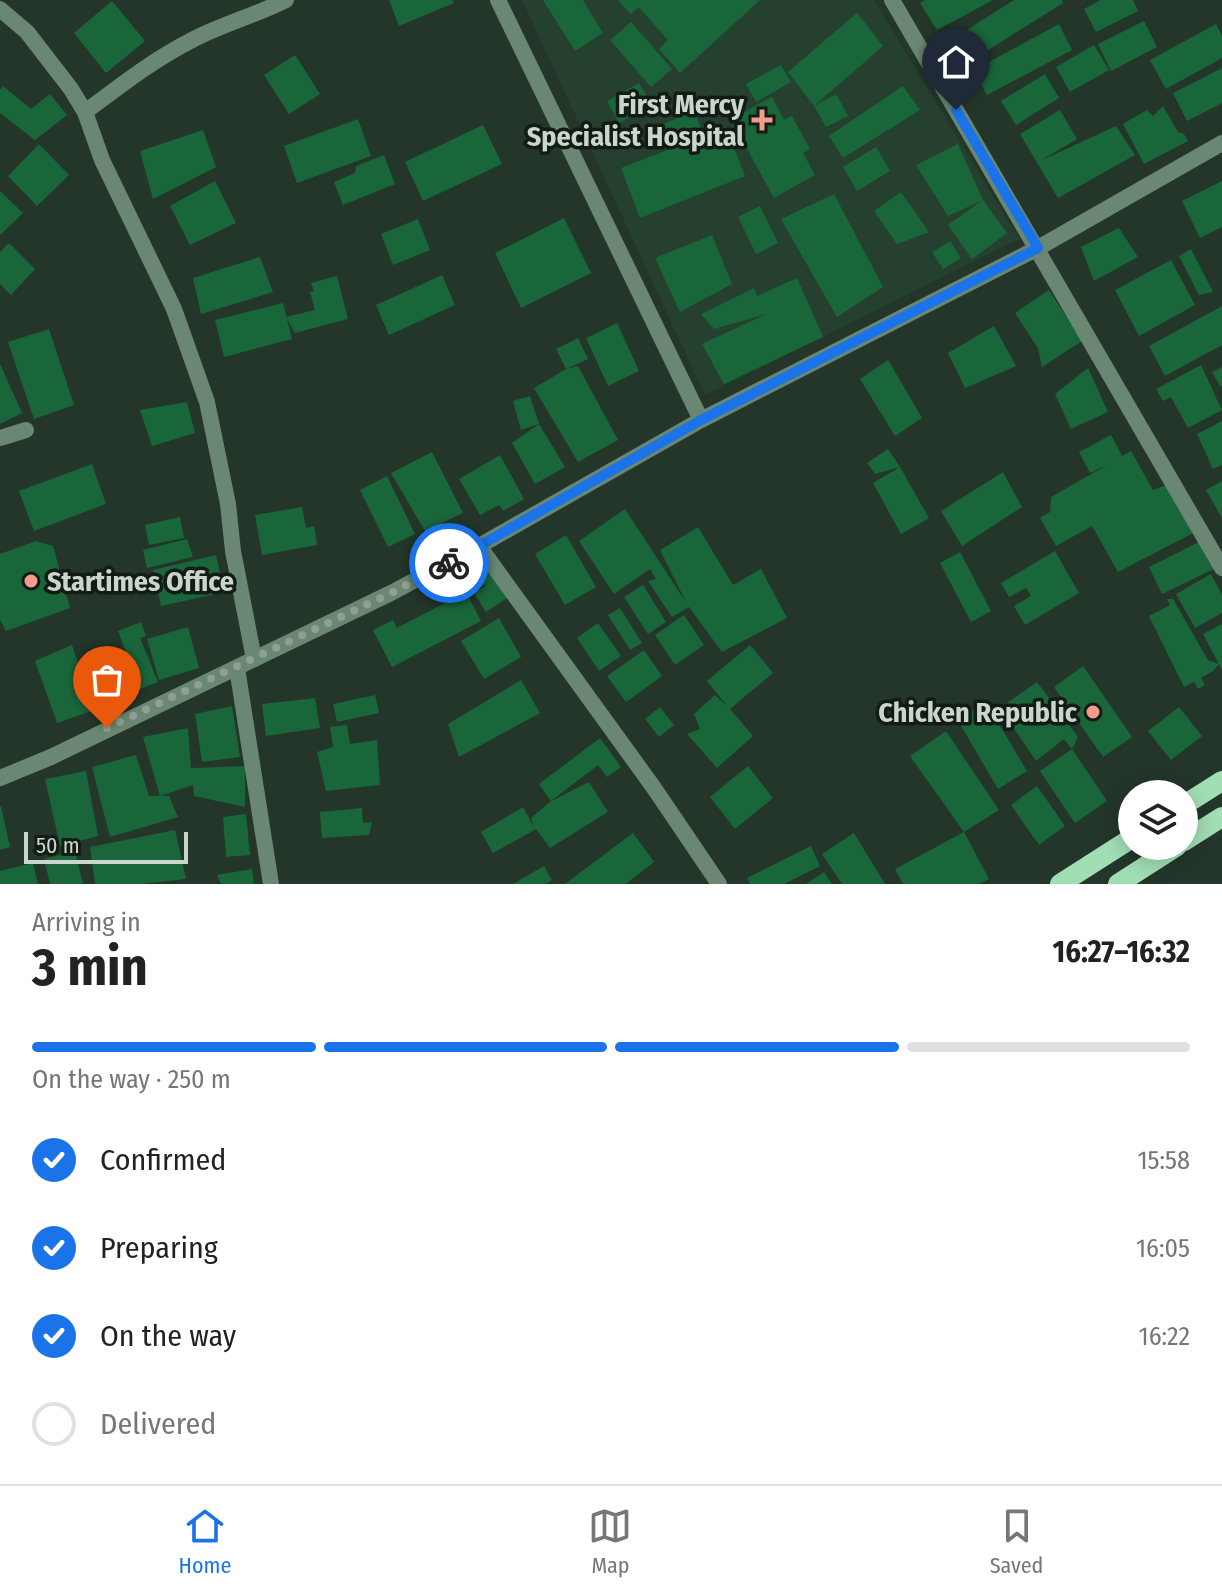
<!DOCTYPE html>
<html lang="en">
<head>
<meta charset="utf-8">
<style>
  body { margin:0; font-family:"Fira Sans Condensed",sans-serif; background:#f2f2f2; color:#222; height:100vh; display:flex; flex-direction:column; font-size:30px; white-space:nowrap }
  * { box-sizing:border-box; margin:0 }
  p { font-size:26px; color:#767676 }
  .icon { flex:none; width:44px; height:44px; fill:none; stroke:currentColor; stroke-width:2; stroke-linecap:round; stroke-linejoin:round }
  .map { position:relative; height:884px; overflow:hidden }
  .drawer { display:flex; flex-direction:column; background:#fff; flex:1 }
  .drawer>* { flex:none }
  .fabs { position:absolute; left:1118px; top:780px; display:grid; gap:16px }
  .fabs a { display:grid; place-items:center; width:80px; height:80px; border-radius:50%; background:#fff; box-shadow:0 4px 20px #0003; font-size:40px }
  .scale { position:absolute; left:24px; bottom:20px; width:164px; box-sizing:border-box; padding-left:8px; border:4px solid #cad6cd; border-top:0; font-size:22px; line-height:28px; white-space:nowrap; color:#cad6cd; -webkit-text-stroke:6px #131b15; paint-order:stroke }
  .pin { position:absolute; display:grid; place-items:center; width:68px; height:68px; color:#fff; margin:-82px -34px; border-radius:50% 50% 50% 0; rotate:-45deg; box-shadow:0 0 8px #0007 }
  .pin .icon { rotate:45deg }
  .courier { position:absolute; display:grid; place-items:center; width:80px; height:80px; margin:-40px; border:6px solid #1a73e8; border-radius:50%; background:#fff; color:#222; box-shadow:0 2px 10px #0007 }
  .summary em { font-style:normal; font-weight:700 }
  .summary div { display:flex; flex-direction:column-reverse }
  .summary { display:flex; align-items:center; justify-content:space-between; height:136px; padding:0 32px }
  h1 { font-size:52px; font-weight:700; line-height:60px }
  .bar { display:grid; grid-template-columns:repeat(4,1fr); gap:12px 8px; align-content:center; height:96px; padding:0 32px }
  .bar i { height:10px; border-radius:6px; background:#e0e0e0 }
  .bar .current { background:#1a73e8 }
  .bar p { grid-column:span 4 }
  ol { padding:0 32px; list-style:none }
  li { display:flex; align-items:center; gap:24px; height:88px }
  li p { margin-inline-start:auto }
  li .icon { padding:8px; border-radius:50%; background:#1a73e8; color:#fff; stroke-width:4 }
  li:last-child { color:#767676 }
  li i { width:44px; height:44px; border:4px solid #e0e0e0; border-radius:50% }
  .menu { display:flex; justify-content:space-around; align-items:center; height:112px; border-top:2px solid #e0e0e0; background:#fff; font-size:22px; color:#767676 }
  .menu a { display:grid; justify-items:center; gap:4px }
  .menu .current { color:#1a73e8 }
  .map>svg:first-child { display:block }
  .built { fill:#26402f }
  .building { fill:#1a663b }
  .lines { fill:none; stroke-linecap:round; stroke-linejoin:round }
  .minor { stroke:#6a8773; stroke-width:16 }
  .primary { stroke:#a1deb4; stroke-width:20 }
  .done { stroke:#909e94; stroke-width:8; stroke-dasharray:0 14.4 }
  .route { stroke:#1a73e8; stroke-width:10 }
  .poi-dot { fill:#f49d8d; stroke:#131b15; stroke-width:3 }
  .labels { text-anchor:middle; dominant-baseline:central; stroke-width:7; stroke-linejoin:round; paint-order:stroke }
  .poi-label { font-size:28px; font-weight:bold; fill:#cad6cd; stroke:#131b15; text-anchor:end }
</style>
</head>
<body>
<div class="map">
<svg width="1222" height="884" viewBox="0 0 1222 884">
  <rect width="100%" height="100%" fill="#233629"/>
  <polygon class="built" points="522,0 874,0 1019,239 705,395"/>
  <g class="building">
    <polygon points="389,0 452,0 454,3 399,26"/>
    <polygon points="543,0 583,0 603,33 575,51"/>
    <polygon points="618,0 760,0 680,73 659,49 668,40 639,7 631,14"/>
    <polygon points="925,0 993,0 937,30 920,3"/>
    <polygon points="1014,0 1062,0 1063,3 969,62 954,38"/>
    <polygon points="1101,0 1133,0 1138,11 1096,32 1084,9"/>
    <polygon points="112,1 145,41 106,73 74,33"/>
    <polygon points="857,13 883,46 814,106 788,72"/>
    <polygon points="1144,21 1157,47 1111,71 1098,44"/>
    <polygon points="631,22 672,69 651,87 610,40"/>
    <polygon points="1059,24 1072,50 987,95 974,70"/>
    <polygon points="1216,24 1222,36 1222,58 1166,89 1150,60"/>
    <polygon points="1094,45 1109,70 1070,92 1056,67"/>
    <polygon points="295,55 320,94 289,114 264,75"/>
    <polygon points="781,65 791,82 756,102 746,84"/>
    <polygon points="1222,68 1222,103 1187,121 1173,93"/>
    <polygon points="1045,74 1059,98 1016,125 1001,101"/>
    <polygon points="639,83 651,104 619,123 607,101"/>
    <polygon points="3,86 31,109 50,94 67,115 35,140 0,113 0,90"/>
    <polygon points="903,86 920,110 843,158 829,136"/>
    <polygon points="836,94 848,116 826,127 814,106"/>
    <polygon points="772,97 784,120 792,116 810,149 803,153 815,175 774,198 731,119"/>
    <polygon points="1163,106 1178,132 1184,134 1188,141 1144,164 1123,124 1147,110 1153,116"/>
    <polygon points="1060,110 1077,139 1040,161 1116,126 1135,155 1058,198 1020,134"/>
    <polygon points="694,111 702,131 664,147 656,127"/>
    <polygon points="358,119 371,156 297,183 284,146"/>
    <polygon points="483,125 502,164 423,201 405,162"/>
    <polygon points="726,127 745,176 640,218 621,168"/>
    <polygon points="203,130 216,167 153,199 140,151"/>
    <polygon points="39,144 69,175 37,206 8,176"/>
    <polygon points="958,144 983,200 948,216 916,165"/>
    <polygon points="876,147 890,171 857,191 843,167"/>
    <polygon points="384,155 395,184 343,205 334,182 355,173 356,166"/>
    <polygon points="215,181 236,223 190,245 170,206"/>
    <polygon points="1222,181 1222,227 1200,238 1182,201"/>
    <polygon points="0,191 23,213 0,235"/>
    <polygon points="901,192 929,232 897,244 874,211"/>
    <polygon points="834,194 883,287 837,317 781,219"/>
    <polygon points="983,200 1007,233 972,259 948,225"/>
    <polygon points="760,206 778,243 756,254 738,217"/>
    <polygon points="564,218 591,273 521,308 495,253"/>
    <polygon points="418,219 430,250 393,265 381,234"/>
    <polygon points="1119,228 1138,257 1094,281 1081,247"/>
    <polygon points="712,235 732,284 680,312 655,258"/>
    <polygon points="950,241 961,258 943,269 932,252"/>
    <polygon points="9,243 35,269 11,295 0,284 0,252"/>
    <polygon points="1191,249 1213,292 1199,295 1179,256"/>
    <polygon points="260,257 273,292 201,314 193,278"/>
    <polygon points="1171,260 1195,305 1139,336 1115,290"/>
    <polygon points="442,275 455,305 389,335 376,305"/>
    <polygon points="337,276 348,319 295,333 286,317 315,310 310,292 314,291 311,283"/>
    <polygon points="797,278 823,337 724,384 702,344 766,314 714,329 701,314 754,288 757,296"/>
    <polygon points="1049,290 1082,341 1042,367 1038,348 1015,313"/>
    <polygon points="283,303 292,339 224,357 215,320"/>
    <polygon points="1222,306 1222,345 1165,376 1149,346"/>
    <polygon points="617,323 639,371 608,386 586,338"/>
    <polygon points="994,326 1016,366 965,388 948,353"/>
    <polygon points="49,329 74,405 34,419 8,342"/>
    <polygon points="578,338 588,359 566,369 556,349"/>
    <polygon points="888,360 922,418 895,436 860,379"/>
    <polygon points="0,364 22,413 0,424"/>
    <polygon points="1201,365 1222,410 1188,428 1171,397 1163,401 1156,389"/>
    <polygon points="578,366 618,440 578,462 534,388 566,369"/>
    <polygon points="1222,367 1222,386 1220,386 1212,372"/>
    <polygon points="1088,368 1108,412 1071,429 1055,394"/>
    <polygon points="530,396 539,424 521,430 513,401"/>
    <polygon points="187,402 195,433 152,446 140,410"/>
    <polygon points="1222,421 1222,465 1213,469 1197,434"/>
    <polygon points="539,424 565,467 535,484 512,443"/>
    <polygon points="1111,435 1122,456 1131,451 1153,490 1167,485 1193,533 1118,572 1092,526 1056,546 1040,518 1050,512 1051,497 1107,465 1090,473 1079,452"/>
    <polygon points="888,449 900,467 875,474 867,463"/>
    <polygon points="432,452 463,513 425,531 391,473"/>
    <polygon points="500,455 524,499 503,511 499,505 480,515 459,479"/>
    <polygon points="92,464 106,504 34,531 19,491"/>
    <polygon points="900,467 929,518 901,534 873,483"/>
    <polygon points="1003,472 1022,507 962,546 941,511"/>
    <polygon points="387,476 415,534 388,547 360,490"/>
    <polygon points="1222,481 1222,518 1206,490"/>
    <polygon points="302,507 306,528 314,526 317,545 262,555 255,515"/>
    <polygon points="625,509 687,604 660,550 698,527 733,585 761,569 787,618 722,652 689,607 672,617 648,581 656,579 650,569 614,594 579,541"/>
    <polygon points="180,517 184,538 149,545 145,525"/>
    <polygon points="566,535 596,587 565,605 535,554"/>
    <polygon points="187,539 193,557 147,568 143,550"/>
    <polygon points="36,541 53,546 70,608 6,631 0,620 0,554"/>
    <polygon points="1199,542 1210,564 1217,561 1218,567 1162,594 1149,567"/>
    <polygon points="1055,551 1079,593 1025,625 1014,606 1031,596 1026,588 1009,597 1001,583"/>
    <polygon points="960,552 991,611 971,622 940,563"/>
    <polygon points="216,555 224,592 161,606 153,570"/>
    <polygon points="488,569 507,598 486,612 474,593 486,586 468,575"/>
    <polygon points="1211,574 1222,595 1222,613 1195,628 1176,594"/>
    <polygon points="643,585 666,622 648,634 624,597"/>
    <polygon points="466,592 481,621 392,667 373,630 393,620 397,628"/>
    <polygon points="1167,599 1173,599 1208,660 1219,664 1213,671 1201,678 1205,685 1198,689 1194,682 1184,687 1149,616 1170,605"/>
    <polygon points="620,608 642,643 630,650 608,615"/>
    <polygon points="684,615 704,645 675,665 655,635"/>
    <polygon points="499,618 521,657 484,679 461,641"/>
    <polygon points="141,622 146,636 140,638 158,682 140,689 118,631"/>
    <polygon points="598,623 621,656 599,671 577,638"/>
    <polygon points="1222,624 1222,670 1203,634"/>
    <polygon points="188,627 199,668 159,680 147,639"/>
    <polygon points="72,645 94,710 57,723 35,661"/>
    <polygon points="750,645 773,673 730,709 753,736 717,768 687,734 700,729 694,714 715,695 728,707 707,681"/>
    <polygon points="644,650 662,676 626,702 607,676"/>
    <polygon points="1083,666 1132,737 1103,757 1054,687"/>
    <polygon points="521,680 540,713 459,757 448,724"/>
    <polygon points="1037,682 1078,737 1072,749 1064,739 1036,761 1000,708"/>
    <polygon points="375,695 379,713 337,722 333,704"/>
    <polygon points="315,698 320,728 266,736 262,704"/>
    <polygon points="986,702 1027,771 998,789 957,719"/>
    <polygon points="232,706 240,757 202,762 195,714"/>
    <polygon points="660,707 674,725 659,737 645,719"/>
    <polygon points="1179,707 1202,736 1171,760 1148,731"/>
    <polygon points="347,725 350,744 377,740 380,785 326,791 317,752 333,747 330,727"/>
    <polygon points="188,728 191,768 245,766 245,807 194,796 193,785 160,796 143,737"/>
    <polygon points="946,731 999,810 964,832 910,756"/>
    <polygon points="600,738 621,767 607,777 598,765 551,801 539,784"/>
    <polygon points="1072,749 1107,801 1075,823 1040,771"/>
    <polygon points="136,755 149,796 169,796 178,817 110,837 92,767"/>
    <polygon points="748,766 773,798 735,829 710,797"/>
    <polygon points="86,771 98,836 60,846 45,779"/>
    <polygon points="589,782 608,812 550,848 536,829 493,853 481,832 523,807 534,827 531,818 551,801"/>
    <polygon points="1037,786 1065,826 1039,845 1011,805"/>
    <polygon points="1,806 10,847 0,850 0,807"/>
    <polygon points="362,808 363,823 372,822 369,835 322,838 320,812"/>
    <polygon points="246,814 250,855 226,857 223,817"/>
    <polygon points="175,830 186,879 141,884 95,884 90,847"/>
    <polygon points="964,832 989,879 979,884 903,884 895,869"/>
    <polygon points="633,833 654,862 626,884 565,884"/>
    <polygon points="854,833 885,884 842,884 822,854"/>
    <polygon points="811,846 820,866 784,884 750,884 747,878"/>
    <polygon points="75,851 83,884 50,884 44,859"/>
    <polygon points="33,863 38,884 0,884 0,871"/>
    <polygon points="544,866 552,880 546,884 513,884"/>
    <polygon points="252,869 254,884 221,884 217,875"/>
    <polygon points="824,872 832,884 806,884"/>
  </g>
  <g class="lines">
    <g class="minor">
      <polyline points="498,0 701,420"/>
      <polyline points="892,0 1222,568"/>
      <polyline points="0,9 27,32 71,89 85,112 102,160 174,309 207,402 228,504 233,551 254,659"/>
      <path d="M85 112C120 86 154 59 194 39 223 24 256 15 286 0"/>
      <polyline points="0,438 26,430"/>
      <polyline points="479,546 654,788 719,884"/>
      <polyline points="237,668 271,884"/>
      <polyline points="0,778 51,757 391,593 479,546 701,420 1038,248 1222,143"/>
    </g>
    <g class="primary">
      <polyline points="1184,805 1222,781"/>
      <polyline points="1184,841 1222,817"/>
      <polyline points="1060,884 1132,838"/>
      <polyline points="1118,884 1177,846"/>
    </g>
  </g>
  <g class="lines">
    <polyline class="done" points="107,728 391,593 449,563"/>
    <polyline class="route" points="449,563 701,420 1038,248 956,110"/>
  </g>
  <g class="poi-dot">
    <path d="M758 108h8v8h8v8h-8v8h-8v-8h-8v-8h8z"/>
    <circle cx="31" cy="581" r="8"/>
    <circle cx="1093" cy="712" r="8"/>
  </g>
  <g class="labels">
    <g class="poi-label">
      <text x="744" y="104">First Mercy<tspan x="744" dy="32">Specialist Hospital</tspan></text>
      <text x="47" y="581" text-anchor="start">Startimes Office</text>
      <text x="1077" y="712">Chicken Republic</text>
    </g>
  </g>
</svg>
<div class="fabs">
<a><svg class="icon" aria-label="layers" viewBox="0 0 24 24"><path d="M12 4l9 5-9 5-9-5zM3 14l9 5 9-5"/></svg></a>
</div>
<div class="scale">50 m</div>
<div class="pin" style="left:107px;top:728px;background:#ea580c"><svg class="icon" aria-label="bag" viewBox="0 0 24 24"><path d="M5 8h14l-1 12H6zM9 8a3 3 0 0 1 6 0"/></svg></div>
<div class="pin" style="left:956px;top:110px;background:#1f2937"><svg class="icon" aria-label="home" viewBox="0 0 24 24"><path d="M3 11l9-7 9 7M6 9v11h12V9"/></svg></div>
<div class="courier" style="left:449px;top:563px"><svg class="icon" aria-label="bike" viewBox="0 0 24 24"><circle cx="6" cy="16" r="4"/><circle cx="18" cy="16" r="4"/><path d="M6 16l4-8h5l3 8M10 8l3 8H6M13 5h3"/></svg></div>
</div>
<section class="drawer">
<div class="summary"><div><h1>3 min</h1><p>Arriving in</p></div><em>16:27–16:32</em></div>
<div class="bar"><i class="current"></i><i class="current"></i><i class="current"></i><i></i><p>On the way · 250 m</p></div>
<ol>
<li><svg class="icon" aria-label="check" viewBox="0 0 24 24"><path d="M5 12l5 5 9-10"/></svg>Confirmed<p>15:58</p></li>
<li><svg class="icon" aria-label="check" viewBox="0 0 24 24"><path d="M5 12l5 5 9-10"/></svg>Preparing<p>16:05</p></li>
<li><svg class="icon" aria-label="check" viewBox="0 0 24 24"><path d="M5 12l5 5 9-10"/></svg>On the way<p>16:22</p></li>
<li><i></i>Delivered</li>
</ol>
</section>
<nav class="menu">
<a class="current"><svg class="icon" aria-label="home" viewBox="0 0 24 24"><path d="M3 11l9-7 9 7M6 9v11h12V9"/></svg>Home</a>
<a><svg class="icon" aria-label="map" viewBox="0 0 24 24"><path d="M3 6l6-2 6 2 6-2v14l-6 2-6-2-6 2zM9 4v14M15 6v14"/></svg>Map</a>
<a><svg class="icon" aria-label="saved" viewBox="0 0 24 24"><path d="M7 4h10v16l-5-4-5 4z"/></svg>Saved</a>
</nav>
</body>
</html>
